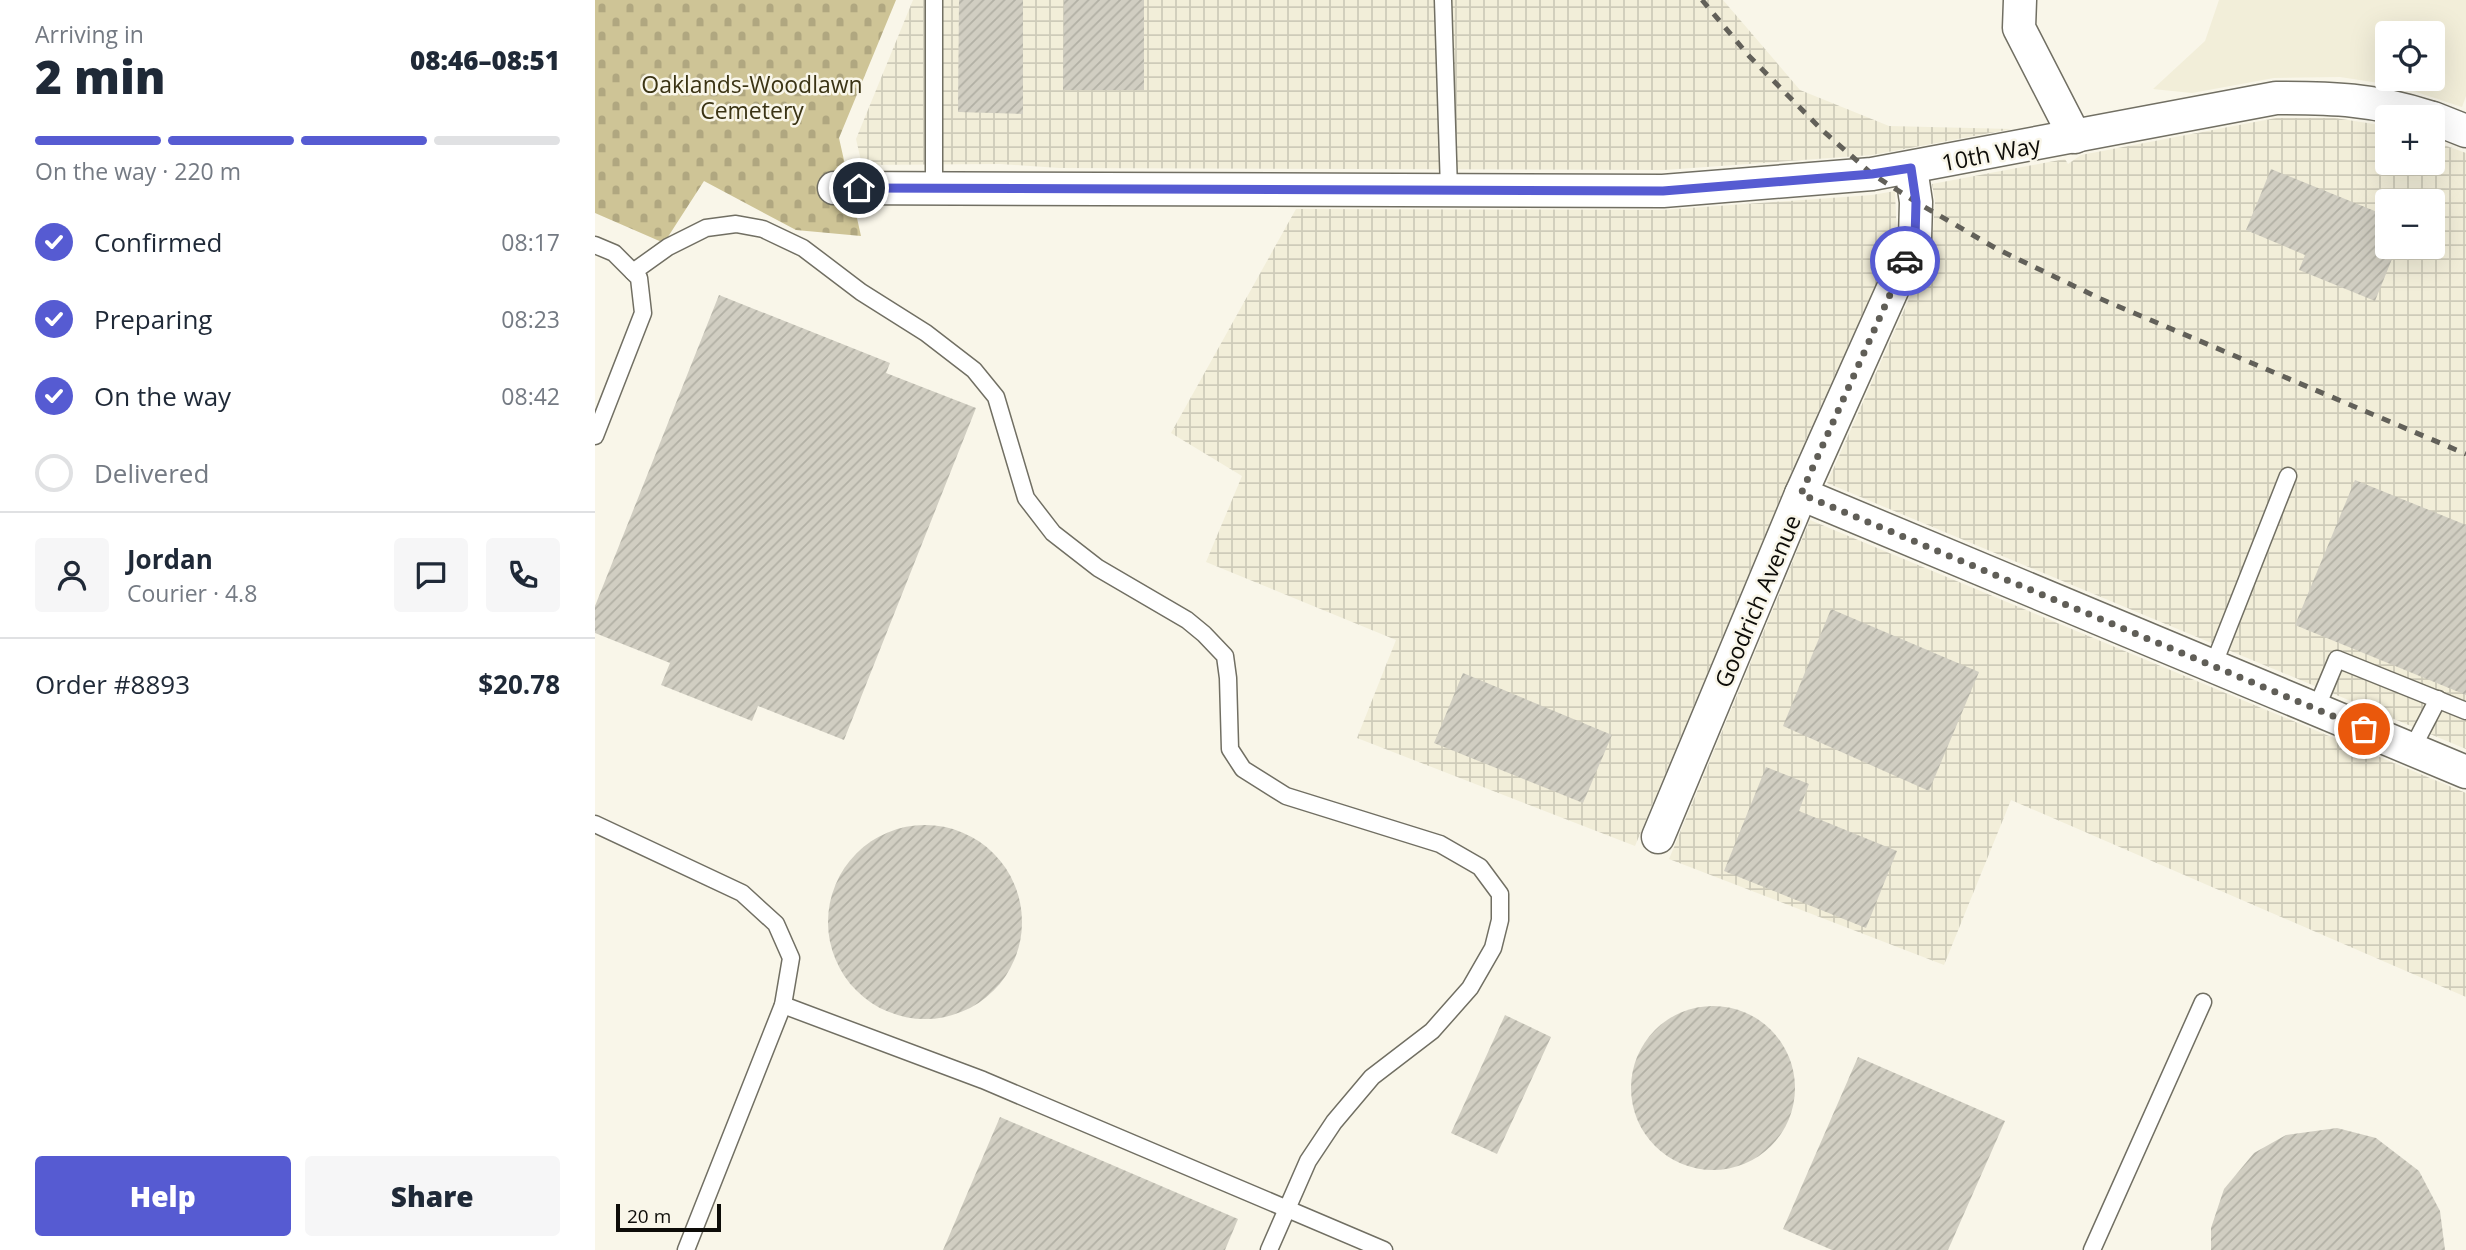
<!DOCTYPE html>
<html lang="en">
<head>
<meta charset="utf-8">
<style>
  body { margin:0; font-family:"Open Sans",sans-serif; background:#f6f6f7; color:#1f2937; height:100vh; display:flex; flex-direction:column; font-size:26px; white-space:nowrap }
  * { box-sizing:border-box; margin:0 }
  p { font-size:23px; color:#747a83 }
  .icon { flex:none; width:38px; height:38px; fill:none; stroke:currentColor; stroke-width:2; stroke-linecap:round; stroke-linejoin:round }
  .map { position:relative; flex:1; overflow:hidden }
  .sheet { display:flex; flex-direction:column; background:#fff; width:595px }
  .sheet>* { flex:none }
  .controls { position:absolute; left:1780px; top:21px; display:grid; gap:14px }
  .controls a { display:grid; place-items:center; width:70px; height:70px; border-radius:7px; background:#fff; box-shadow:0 7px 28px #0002; font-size:35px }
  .scale { position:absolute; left:21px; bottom:18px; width:105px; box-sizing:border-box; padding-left:7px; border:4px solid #0d0c08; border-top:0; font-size:19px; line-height:24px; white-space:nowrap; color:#0d0c08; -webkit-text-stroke:5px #f9f6e9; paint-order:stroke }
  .pin { position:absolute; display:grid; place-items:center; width:60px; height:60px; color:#fff; margin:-30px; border:4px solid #fff; border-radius:50%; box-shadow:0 2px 7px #0007 }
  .courier { position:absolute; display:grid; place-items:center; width:70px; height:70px; margin:-35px; border:5px solid #565bd2; border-radius:50%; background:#fff; color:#222; box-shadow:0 2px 9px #0007 }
  .overview em { font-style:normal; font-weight:800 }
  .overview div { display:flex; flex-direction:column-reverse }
  .overview { display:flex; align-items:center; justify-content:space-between; height:119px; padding:0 35px }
  h1 { font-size:46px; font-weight:800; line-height:52px }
  .bar { display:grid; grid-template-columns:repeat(4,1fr); gap:10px 7px; align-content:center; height:84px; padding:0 35px }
  .bar i { height:9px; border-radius:5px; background:#e0e1e3 }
  .bar .current { background:#565bd2 }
  .bar p { grid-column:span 4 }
  .line { display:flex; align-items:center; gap:18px; padding:0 35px; border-top:2px solid #e0e1e3 }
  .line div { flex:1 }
  .round { display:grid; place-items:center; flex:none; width:74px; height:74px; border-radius:7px; background:#f6f6f7 }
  ol { padding:0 35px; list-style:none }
  li { display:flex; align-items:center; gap:21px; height:77px }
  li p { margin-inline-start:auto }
  li .icon { padding:7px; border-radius:50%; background:#565bd2; color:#fff; stroke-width:4 }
  li:last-child { color:#747a83 }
  li i { width:38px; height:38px; border:4px solid #e0e1e3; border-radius:50% }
  .action { display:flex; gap:14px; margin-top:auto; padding:14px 35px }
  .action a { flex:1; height:80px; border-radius:7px; background:#565bd2; color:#fff; font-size:28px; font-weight:800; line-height:80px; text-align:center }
  .action a+a { background:#f6f6f7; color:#1f2937 }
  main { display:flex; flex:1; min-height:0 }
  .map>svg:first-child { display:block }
  .built { fill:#f2eed9; fill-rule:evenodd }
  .industrial { fill:url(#industrial-grid); fill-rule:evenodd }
  .cemetery { fill:url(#cemetery-stones) }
  .building { fill:url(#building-hatch) }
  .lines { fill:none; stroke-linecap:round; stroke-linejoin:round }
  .service-casing { stroke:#716f63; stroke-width:19 }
  .minor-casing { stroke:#716f63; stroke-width:35 }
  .service { stroke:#fff; stroke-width:16 }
  .minor { stroke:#fff; stroke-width:32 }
  .rail { stroke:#626059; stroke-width:5; stroke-dasharray:9 9; stroke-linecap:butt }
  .done { stroke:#605e57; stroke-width:7; stroke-dasharray:0 12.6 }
  .route { stroke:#565bd2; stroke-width:9 }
  .labels { text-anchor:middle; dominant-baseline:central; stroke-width:5; stroke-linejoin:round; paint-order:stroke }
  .park-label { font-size:23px; fill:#3a3314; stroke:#f9f6e9 }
  .street-label { font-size:23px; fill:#0d0c08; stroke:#f9f6e9 }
</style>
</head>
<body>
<main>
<section class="sheet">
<div class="overview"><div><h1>2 min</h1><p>Arriving in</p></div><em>08:46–08:51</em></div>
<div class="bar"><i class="current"></i><i class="current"></i><i class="current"></i><i></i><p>On the way · 220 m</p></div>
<ol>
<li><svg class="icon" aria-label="check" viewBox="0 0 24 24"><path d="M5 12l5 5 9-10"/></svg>Confirmed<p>08:17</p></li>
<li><svg class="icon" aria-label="check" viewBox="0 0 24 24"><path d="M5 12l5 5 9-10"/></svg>Preparing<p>08:23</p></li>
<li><svg class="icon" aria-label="check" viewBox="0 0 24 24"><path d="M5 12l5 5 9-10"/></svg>On the way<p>08:42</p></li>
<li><i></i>Delivered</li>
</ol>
<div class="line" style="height:126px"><a class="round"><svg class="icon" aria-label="person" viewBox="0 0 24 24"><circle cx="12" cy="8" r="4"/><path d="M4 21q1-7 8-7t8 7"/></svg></a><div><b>Jordan</b><p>Courier · 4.8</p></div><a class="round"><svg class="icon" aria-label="chat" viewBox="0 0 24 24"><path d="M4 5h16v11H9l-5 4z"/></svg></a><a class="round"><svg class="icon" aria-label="phone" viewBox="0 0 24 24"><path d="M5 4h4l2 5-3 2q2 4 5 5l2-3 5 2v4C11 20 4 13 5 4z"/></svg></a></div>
<div class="line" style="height:91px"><div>Order #8893</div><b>$20.78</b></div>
<div class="action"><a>Help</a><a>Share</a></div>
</section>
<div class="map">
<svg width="1871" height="1250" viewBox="0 0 1871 1250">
  <defs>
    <pattern id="industrial-grid" width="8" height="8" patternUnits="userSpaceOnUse" patternTransform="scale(1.75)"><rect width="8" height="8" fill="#f2eed9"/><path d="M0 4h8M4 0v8" fill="none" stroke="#cecbb9"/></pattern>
    <pattern id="cemetery-stones" width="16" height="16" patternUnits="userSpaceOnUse" patternTransform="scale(1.75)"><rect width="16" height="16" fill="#cec496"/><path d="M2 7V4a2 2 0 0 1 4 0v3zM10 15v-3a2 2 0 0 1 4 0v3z" fill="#b0a780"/></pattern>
    <pattern id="building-hatch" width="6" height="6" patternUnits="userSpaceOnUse" patternTransform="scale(1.75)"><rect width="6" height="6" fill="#d1cec2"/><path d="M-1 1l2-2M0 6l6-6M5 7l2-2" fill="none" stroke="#b2b0a5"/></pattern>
  </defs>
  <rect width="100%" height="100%" fill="#f9f6e9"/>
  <path class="built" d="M1624 0H1871V96L1867 107 1803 86 1745 77 1679 78 1597 93 1558 89 1610 41ZM1792 33H1838V79H1792Z"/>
  <g class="industrial">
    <polygon points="318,0 1128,0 1205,90 1294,126 1417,129 1277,155 1069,170 464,168 405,164 267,165 261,139"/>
    <path d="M1681 118H1740L1792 126V163H1838V141L1871 153V749L1232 483 1337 247 1340 201 1337 184 1470 159 1473 164 1486 155ZM1792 201H1838V247H1792Z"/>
    <polygon points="1300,191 1302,237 1198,468 1040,846 762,738 801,640 611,562 647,476 576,433 701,209 1067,210 1277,195"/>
    <polygon points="1215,520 1871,793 1871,997 1416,800 1349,965 1074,859"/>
  </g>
  <polygon class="cemetery" points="0,0 301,0 244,138 266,236 201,230 109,181 69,243 0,213"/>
  <g class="building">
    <polygon points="364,0 428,0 428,114 363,112"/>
    <polygon points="469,0 549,0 549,90 468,90"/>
    <polygon points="1676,169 1792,216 1792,247 1818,247 1813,260 1799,254 1780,301 1704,270 1710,255 1651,230"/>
    <polygon points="124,295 295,363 291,373 381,408 249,740 163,706 157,721 66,685 75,663 0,633 0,606"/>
    <polygon points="1760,480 1871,525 1871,695 1700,625"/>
    <polygon points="1236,609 1384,672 1334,791 1188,726"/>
    <polygon points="868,673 1017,735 988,803 839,743"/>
    <polygon points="1171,767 1214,784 1204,811 1302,851 1271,928 1129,871"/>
    <circle cx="330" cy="922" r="97"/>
    <circle cx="1118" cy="1088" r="82"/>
    <polygon points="910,1015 956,1037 902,1154 856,1133"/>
    <polygon points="1263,1057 1410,1121 1353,1250 1237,1250 1188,1229"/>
    <polygon points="405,1117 643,1219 630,1250 348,1250"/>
    <polygon points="1742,1128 1781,1138 1824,1171 1845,1211 1850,1250 1616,1250 1616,1228 1629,1189 1659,1153 1691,1135"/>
  </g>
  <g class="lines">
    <defs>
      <g id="service">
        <polyline points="339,0 339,188"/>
        <polyline points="848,0 854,190"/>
        <polyline points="0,245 19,253 44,278 48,313 0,436"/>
        <polyline points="38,272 73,247 111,228 141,224 168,229 208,248 266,292 331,333 379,370 401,397 431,498 458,533 503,568 592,620 609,634 630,656 633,678 635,749 648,769 691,796 845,844 885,867 905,894 905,920 898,948 875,988 837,1031 777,1077 739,1122 713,1161 674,1250"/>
        <polyline points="1618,666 1693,476"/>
        <polyline points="1721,709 1742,659 1871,711"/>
        <polyline points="1817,749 1843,699"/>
        <polyline points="0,824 147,893 181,924 196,958 188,1005 91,1250"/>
        <polyline points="188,1005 388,1080 789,1250"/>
        <polyline points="1497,1250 1608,1002"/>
      </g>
      <g id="minor">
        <polyline points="1425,0 1424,28 1480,137"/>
        <polyline points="1838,118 1871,131"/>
        <path d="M239 188 1068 191 1277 174 1681 98C1738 98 1778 99 1834 117"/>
        <polyline points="1206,494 1871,772"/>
        <polyline points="1063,837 1206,494 1320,239 1321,202 1316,168"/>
      </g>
    </defs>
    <use href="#service" class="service-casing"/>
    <use href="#minor" class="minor-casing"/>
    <use href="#service" class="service"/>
    <use href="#minor" class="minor"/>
    <polyline class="rail" points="1107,0 1154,56 1227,130 1277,174 1321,202 1402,249 1506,299 1871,454"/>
  </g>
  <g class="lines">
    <polyline class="done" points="1310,261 1206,494 1769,729"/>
    <polyline class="route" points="264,188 1068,191 1277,174 1316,168 1321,202 1320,239 1310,261"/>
  </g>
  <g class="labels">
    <g class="park-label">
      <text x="157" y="84">Oaklands-Woodlawn<tspan x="157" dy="26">Cemetery</tspan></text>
    </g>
    <g class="street-label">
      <text transform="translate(1396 153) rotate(-11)">10th Way</text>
      <text transform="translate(1162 601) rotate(-67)">Goodrich Avenue</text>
    </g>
  </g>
</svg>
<div class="controls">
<a><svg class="icon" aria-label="locate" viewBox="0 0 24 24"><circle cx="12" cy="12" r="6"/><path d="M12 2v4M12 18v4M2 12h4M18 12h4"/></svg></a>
<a>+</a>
<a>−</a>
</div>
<div class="scale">20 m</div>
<div class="pin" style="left:1769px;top:729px;background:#ea580c"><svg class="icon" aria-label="bag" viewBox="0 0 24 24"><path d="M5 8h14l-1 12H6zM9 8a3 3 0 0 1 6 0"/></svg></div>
<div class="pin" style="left:264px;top:188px;background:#1f2937"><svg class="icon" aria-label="home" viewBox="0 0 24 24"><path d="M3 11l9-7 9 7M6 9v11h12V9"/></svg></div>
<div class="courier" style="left:1310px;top:261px"><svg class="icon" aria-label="car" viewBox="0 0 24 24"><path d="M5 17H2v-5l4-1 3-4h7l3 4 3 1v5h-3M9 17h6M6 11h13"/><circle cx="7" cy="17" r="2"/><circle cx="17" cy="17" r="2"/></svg></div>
</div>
</main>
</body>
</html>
